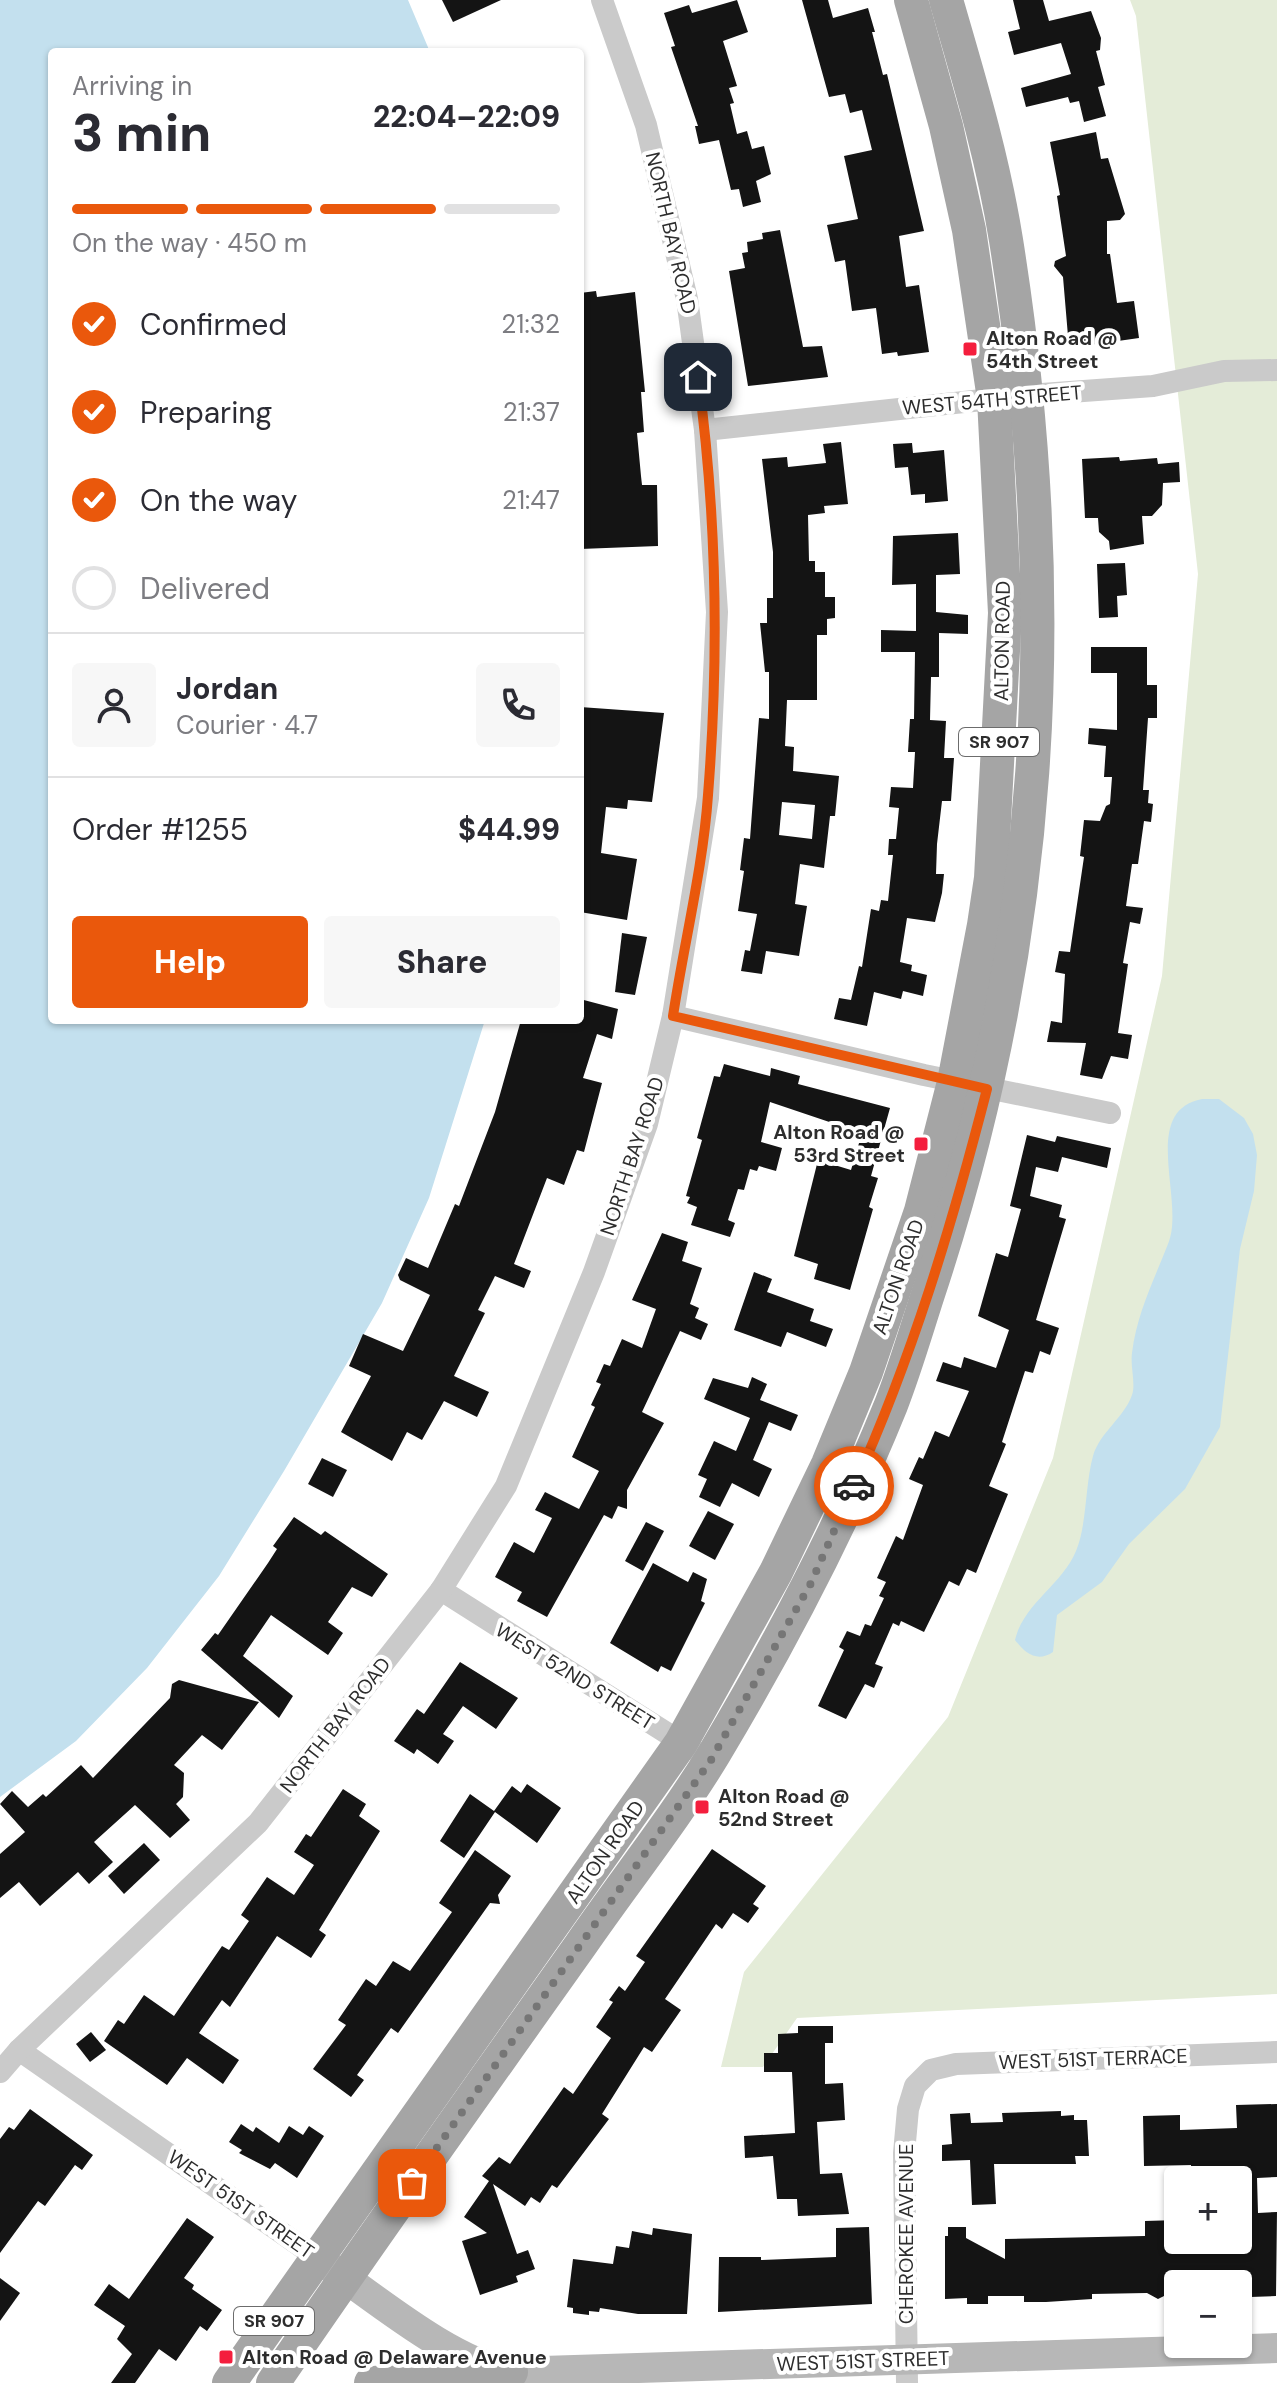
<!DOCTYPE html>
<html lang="en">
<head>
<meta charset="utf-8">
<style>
  body { margin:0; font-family:"DM Sans",sans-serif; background:#f7f7f7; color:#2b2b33; height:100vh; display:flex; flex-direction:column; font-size:30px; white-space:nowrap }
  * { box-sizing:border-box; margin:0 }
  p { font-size:26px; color:#7c7c81 }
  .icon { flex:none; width:44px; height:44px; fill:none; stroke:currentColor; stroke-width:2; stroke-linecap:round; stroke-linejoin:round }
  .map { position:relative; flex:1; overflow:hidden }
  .sheet { position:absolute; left:48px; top:48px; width:536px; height:976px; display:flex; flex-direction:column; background:#fff; border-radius:8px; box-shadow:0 2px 6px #0004 }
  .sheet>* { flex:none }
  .controls { position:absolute; left:1164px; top:2166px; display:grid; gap:16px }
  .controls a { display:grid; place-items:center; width:88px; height:88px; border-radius:8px; background:#fff; box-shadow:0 2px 6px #0004; font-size:40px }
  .pin { position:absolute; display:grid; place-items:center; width:68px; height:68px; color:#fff; margin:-34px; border-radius:16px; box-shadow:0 4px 12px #0006 }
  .courier { position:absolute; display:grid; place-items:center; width:80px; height:80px; margin:-40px; border:6px solid #ea580c; border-radius:50%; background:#fff; color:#222; box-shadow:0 2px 10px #0007 }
  .summary em { font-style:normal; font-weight:800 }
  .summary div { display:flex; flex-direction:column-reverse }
  .summary { display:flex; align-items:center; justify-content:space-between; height:136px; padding:0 24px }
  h1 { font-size:52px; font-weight:800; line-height:60px }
  .bar { display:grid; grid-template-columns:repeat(4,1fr); gap:12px 8px; align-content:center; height:96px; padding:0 24px }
  .bar i { height:10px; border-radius:6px; background:#e1e1e2 }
  .bar .current { background:#ea580c }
  .bar p { grid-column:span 4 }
  .line { display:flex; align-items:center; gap:20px; padding:0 24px; border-top:2px solid #e1e1e2 }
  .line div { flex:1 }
  .round { display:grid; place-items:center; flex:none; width:84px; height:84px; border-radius:8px; background:#f7f7f7 }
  ol { padding:0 24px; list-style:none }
  li { display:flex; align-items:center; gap:24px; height:88px }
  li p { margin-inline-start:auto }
  li .icon { padding:8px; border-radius:50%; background:#ea580c; color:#fff; stroke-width:4 }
  li:last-child { color:#7c7c81 }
  li i { width:44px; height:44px; border:4px solid #e1e1e2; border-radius:50% }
  .cta { display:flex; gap:16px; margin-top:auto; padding:16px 24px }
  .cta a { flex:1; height:92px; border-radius:8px; background:#ea580c; color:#fff; font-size:32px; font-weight:800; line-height:92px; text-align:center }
  .cta a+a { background:#f7f7f7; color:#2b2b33 }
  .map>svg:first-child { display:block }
  .green { fill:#e4ecd8 }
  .water { fill:#c3e0ee }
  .building { fill:#141414; fill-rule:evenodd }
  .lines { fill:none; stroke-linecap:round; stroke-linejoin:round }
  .street { stroke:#cacaca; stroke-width:22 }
  .secondary { stroke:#b7b7b7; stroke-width:30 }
  .primary { stroke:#a5a5a5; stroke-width:34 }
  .done { stroke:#767676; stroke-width:8; stroke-dasharray:0 14.4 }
  .route { stroke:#ea580c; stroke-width:10 }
  .poi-dot { fill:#f41e3d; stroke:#fff; stroke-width:3 }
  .labels { text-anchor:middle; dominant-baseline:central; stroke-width:8; stroke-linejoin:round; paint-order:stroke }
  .shield { fill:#fff; stroke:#6c6c6c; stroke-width:2 }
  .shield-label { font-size:18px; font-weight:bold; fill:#2d2d2d }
  .street-label { font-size:20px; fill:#2d2d2d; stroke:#fff }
  .poi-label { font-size:20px; font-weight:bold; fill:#2d2d2d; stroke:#fff; text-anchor:start }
</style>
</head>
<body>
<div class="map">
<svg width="1277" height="2383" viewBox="0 0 1277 2383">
  <rect width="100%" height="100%" fill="#fff"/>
  <polygon class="green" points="1130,0 1277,0 1277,1994 797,2018 763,2067 721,2067 744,1972 948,1717 1053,1458 1162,976 1198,574 1136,16"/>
  <g class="water">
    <polygon points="0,0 408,0 430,52 52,52 52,1020 485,1020 429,1198 382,1303 284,1471 219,1576 147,1668 76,1741 0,1797"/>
    <path d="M1202 1099H1219L1244 1118 1253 1134 1257 1155 1254 1191 1240 1249 1220 1427 1185 1489 1129 1544 1102 1582 1057 1615 1053 1652C1037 1663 1025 1653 1015 1640 1024 1603 1062 1585 1076 1551 1087 1525 1085 1485 1093 1456 1100 1432 1124 1418 1132 1395 1136 1384 1130 1366 1132 1353 1137 1313 1154 1280 1168 1244 1186 1202 1139 1111 1202 1099Z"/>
  </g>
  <g class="building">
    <polygon points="442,0 501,0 453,22"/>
    <polygon points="737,0 748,32 723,41 737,86 729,88 734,103 730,104 737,134 747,131 752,149 764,146 771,174 756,181 761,202 743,207 739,189 731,190 719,140 699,144 695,126 698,126 671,47 675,46 664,13 689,5 692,13"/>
    <polygon points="802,0 828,0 833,18 868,8 875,32 872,32 883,75 887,74 924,231 899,236 906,287 919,285 929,352 898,356 897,352 882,354 876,308 852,311 845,260 835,262 827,225 858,219 844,156 872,150 862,110 850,113 845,94 829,97"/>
    <polygon points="1013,0 1043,0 1049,21 1091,11 1101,38 1100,50 1096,51 1105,85 1098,87 1106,116 1084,122 1079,101 1070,103 1068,97 1026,107 1021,88 1071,74 1061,43 1014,55 1008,32 1020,29"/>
    <polygon points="1096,132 1101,159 1108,158 1125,214 1120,220 1107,221 1107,254 1110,254 1117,303 1134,301 1139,338 1069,348 1063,277 1054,266 1055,261 1066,256 1057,196 1060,195 1050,142"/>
    <polygon points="780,230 803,347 822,346 828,377 748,386 729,271 745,268 742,253 748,252 747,242 763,239 762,233"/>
    <polygon points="596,291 597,297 635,292 645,392 641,392 644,432 637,433 641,476 642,485 657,485 658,546 580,549 580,293"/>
    <path d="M841 442 848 504 824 506 825 513 808 515 809 561H815V572H825V597H835V618L827 619V635H817V700H787L785 746 794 747 793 771 839 776 835 816H830L824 868 800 864 795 904 807 906 799 956 766 951 762 974 741 971 745 950 750 951 757 914 738 911 744 871 740 870 744 838 750 839 759 718 769 719V672H765L760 623H767V598H773V552L762 459 787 457 788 467 826 463 823 444ZM782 802 815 805 812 839 779 835Z"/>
    <polygon points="912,443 913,453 944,450 948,501 925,503 925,494 911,495 908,467 895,468 893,444"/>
    <polygon points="1119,457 1120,461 1157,458 1158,464 1179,462 1180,482 1163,483 1162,505 1152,516 1142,516 1144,544 1110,550 1109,541 1099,532 1098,518 1085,518 1082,459"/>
    <polygon points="958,533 960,574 936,575 936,612 968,615 968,634 939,633 939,677 931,677 930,720 946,721 944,758 954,758 951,801 942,801 937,844 936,874 944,874 942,893 935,922 907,918 900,962 912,965 911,971 927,975 923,996 903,991 901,999 874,992 867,1026 834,1019 839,998 851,1000 859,966 862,967 871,909 879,911 881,900 888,901 893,855 888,855 889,839 896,839 899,808 889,807 891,787 913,788 915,752 908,752 910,719 914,719 915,652 881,652 881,630 916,631 916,584 892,585 893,536"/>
    <polygon points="1125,563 1127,595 1117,596 1118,617 1099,618 1097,564"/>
    <polygon points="1091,647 1147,647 1147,685 1157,685 1157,718 1148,718 1143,790 1149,790 1148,803 1153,804 1151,822 1144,821 1138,864 1132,864 1126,906 1143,908 1140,924 1130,922 1123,963 1128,964 1118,1033 1132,1035 1128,1059 1111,1056 1102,1079 1080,1075 1086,1043 1047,1042 1051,1021 1062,1023 1065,974 1055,972 1059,951 1070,952 1084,857 1080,856 1084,820 1100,821 1106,806 1110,804 1112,777 1104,777 1106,746 1088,744 1089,728 1117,730 1117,673 1091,673"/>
    <polygon points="580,707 664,713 652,802 628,800 627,809 606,807 601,853 637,859 627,920 580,912"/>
    <polygon points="622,933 647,937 635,995 615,992"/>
    <polygon points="580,999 618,1009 612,1039 597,1034 583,1078 602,1083 584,1152 577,1150 564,1185 547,1178 514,1264 531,1271 524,1288 495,1276 478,1310 485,1313 454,1376 489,1392 477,1417 444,1401 422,1440 407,1432 392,1461 341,1432 371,1376 349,1366 363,1334 403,1351 430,1295 400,1280 398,1275 406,1258 428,1268 455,1204 459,1206 495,1112 521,1020 580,1020"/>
    <polygon points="724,1064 770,1076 771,1068 800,1076 798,1084 890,1108 871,1176 878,1178 869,1207 873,1209 850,1290 814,1279 818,1264 794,1256 818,1160 851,1170 862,1133 770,1102 761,1142 782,1148 776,1171 759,1166 757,1171 750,1169 744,1190 738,1189 728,1220 735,1223 730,1237 691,1225 697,1207 687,1203 690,1197 686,1196 702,1140 697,1138 714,1076 720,1077"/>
    <polygon points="1027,1135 1055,1142 1057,1136 1111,1148 1107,1168 1062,1157 1058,1172 1036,1167 1030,1196 1062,1205 1059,1217 1066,1219 1036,1320 1059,1328 1050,1355 1040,1351 1033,1373 1025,1371 1002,1442 1006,1444 989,1486 1008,1494 976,1573 967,1569 959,1586 949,1581 924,1632 901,1621 899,1626 893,1623 875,1664 883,1667 874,1688 865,1684 846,1719 818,1706 844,1650 839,1647 847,1631 860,1636 865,1624 871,1626 884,1598 879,1596 886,1582 877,1578 896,1536 903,1540 923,1485 909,1479 919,1457 923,1459 935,1431 949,1437 969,1391 936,1381 943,1362 961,1368 964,1357 996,1368 1009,1330 978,1316 996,1253 1008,1257 1021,1209 1010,1206"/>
    <polygon points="662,1233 688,1242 682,1261 702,1268 690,1304 699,1308 695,1318 708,1324 701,1340 680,1331 642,1412 664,1423 627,1490 627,1509 618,1506 612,1519 604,1515 547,1617 517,1601 522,1592 495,1577 514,1542 534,1553 552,1518 535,1510 545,1492 579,1509 599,1471 572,1457 595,1407 591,1405 601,1384 596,1382 604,1364 610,1366 622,1339 642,1348 656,1309 632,1300"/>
    <polygon points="754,1272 772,1279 767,1292 814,1309 810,1321 833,1329 826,1347 787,1332 781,1347 734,1330"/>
    <polygon points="752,1377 767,1384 760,1400 798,1415 791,1431 769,1422 753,1460 772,1469 759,1497 732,1483 720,1507 699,1497 707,1479 698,1475 714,1441 736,1451 750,1418 704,1399 713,1378 748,1388"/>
    <polygon points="322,1458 347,1470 333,1497 308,1484"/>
    <polygon points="708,1511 734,1524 715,1560 689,1546"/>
    <polygon points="294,1517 321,1535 325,1531 388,1574 372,1597 352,1587 328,1622 343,1633 328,1655 271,1615 243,1656 293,1696 279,1718 201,1650 215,1633 218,1635 268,1563 277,1549 273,1546"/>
    <polygon points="646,1522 664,1531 643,1571 625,1561"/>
    <polygon points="653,1563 688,1582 693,1572 707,1579 701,1601 705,1603 671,1671 661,1666 658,1672 610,1643"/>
    <polygon points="460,1662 518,1698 496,1729 463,1706 443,1734 454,1741 438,1764 417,1749 414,1754 394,1741 417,1709 424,1714"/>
    <polygon points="179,1680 259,1702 222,1750 202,1735 174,1765 184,1773 183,1797 176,1804 190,1820 170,1838 135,1805 94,1842 113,1862 89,1884 78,1872 40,1906 19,1882 0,1898 0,1854 25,1832 0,1804 12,1791 28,1807 43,1794 46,1797 81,1765 93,1778 170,1698 172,1684"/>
    <polygon points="527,1784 561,1808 537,1843 495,1812 464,1858 440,1841 470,1794 494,1811 512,1786 521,1793"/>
    <polygon points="343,1789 366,1804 359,1816 380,1831 319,1930 326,1935 311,1958 277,1936 230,2007 222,2000 199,2033 239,2060 223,2084 187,2058 167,2085 104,2041 118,2020 124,2024 144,1995 174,2016 222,1946 229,1950 249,1921 241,1915 267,1877 294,1895 314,1865 294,1852 306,1834 311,1837"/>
    <polygon points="144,1843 160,1860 124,1894 108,1876"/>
    <polygon points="712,1849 766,1886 753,1904 759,1908 748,1923 733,1913 722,1929 716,1924 665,1999 681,2010 652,2052 644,2047 602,2114 609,2119 557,2188 552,2185 540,2203 531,2197 525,2206 493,2184 517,2254 528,2250 535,2269 516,2276 518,2282 480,2295 462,2241 487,2233 464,2217 489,2181 482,2176 499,2157 510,2164 564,2087 573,2094 611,2038 596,2027 613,2002 609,2000 619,1986 625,1991 645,1962 636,1956"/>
    <polygon points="475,1850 511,1876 498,1895 500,1904 490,1903 398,2033 391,2028 357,2075 364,2080 351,2097 313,2069 346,2025 338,2020 366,1979 376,1986 393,1961 410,1971 452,1912 439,1903"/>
    <polygon points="798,2026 833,2026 833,2043 825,2043 825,2084 843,2083 845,2120 817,2122 820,2174 842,2173 849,2214 798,2216 797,2199 777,2199 773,2156 745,2158 744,2136 795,2133 792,2072 764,2072 764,2053 778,2053 778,2034 798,2033"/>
    <polygon points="91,2032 106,2050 90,2062 76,2044"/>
    <polygon points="1277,2104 1277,2177 1257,2178 1258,2213 1277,2212 1276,2296 1250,2297 1250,2284 1168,2284 1168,2294 1158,2299 1147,2293 1092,2294 1092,2299 1046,2302 1024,2302 1024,2296 988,2296 988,2304 967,2304 967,2298 945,2299 945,2236 948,2236 948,2227 966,2227 966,2238 1005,2259 1005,2239 1145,2236 1145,2221 1178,2220 1178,2240 1240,2240 1238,2179 1191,2180 1191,2165 1144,2166 1143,2116 1180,2115 1180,2130 1237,2128 1236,2105"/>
    <polygon points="30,2109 93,2155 82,2170 75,2165 45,2206 38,2201 0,2253 0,2139 9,2127 14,2130"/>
    <polygon points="1061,2111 1061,2116 1074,2115 1074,2120 1087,2120 1089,2156 1075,2156 1076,2164 994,2164 996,2204 972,2205 970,2160 942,2161 942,2145 952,2144 950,2114 970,2113 971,2123 1003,2122 1002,2113"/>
    <polygon points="241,2124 253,2132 256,2127 279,2143 289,2126 303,2135 309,2126 324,2136 297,2178 275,2163 270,2169 239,2153 242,2150 229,2142"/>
    <polygon points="187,2218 214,2237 184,2278 194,2285 192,2289 222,2310 207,2331 200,2326 176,2361 159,2349 135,2383 111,2383 132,2354 117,2339 125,2326 94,2305 109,2284 129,2299"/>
    <polygon points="869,2227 872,2304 718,2312 719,2257 761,2257 761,2260 836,2257 836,2228"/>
    <polygon points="653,2228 692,2234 687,2314 638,2314 600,2308 599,2312 589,2311 589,2315 573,2313 573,2308 567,2307 573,2259 613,2264 616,2246 629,2248 632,2231 652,2235"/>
    <polygon points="0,2278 20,2293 0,2321"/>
  </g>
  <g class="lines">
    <g class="street">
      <polyline points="705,430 1028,395 1153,386 1224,371 1277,370"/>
      <polyline points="673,1016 924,1075 1110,1113"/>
      <polyline points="441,1590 692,1749"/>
      <polyline points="19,2050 319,2259"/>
      <polyline points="0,2072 19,2050 258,1823 441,1590 506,1486 594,1272 647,1124 673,1016 708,798 717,612 705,430 687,299 646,125 602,0"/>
      <polyline points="907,2383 904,2153 908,2109 915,2086 931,2070 956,2064 1277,2052"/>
    </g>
    <path class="secondary" d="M327 2265C375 2298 455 2365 511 2372L1277 2348"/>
    <g class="primary">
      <polyline points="229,2383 681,1743 776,1572 828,1464 866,1372 921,1211 954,1082 984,925 991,878 1005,613 994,399 969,230 946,126 911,0"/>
      <path d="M273 2383C373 2236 477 2091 580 1946 624 1882 674 1820 714 1754 781 1642 842 1526 891 1405 905 1369 916 1331 928 1294 1044 944 1064 604 1006 240 993 158 969 79 946 0"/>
      <polyline points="371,2383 469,2379 511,2372"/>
    </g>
  </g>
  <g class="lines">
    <polyline class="done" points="412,2183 711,1760 811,1583 854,1486"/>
    <path class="route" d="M698 377C717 516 719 656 708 795 703 868 684 943 673 1016L987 1089C952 1225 912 1358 854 1486"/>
  </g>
  <g class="poi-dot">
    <rect x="962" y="341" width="16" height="16" rx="4"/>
    <rect x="913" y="1136" width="16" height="16" rx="4"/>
    <rect x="694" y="1799" width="16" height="16" rx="4"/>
    <rect x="218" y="2349" width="16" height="16" rx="4"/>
  </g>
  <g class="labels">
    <g class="shield">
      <rect x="959" y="728" width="80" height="28" rx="6"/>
      <rect x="234" y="2307" width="80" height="28" rx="6"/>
    </g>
    <g class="shield-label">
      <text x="999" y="742">SR 907</text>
      <text x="274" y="2321">SR 907</text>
    </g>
    <g class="street-label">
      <text transform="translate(671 233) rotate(77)">NORTH BAY ROAD</text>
      <text transform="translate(992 400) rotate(-5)">WEST 54TH STREET</text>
      <text transform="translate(1002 641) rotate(-89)">ALTON ROAD</text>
      <text transform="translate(632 1156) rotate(-72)">NORTH BAY ROAD</text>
      <text transform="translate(898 1277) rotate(-71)">ALTON ROAD</text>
      <text transform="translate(575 1676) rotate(32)">WEST 52ND STREET</text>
      <text transform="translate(335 1725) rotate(-52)">NORTH BAY ROAD</text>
      <text transform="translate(605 1852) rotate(-55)">ALTON ROAD</text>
      <text transform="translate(1093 2059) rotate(-2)">WEST 51ST TERRACE</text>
      <text transform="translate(241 2204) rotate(35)">WEST 51ST STREET</text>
      <text transform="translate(906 2234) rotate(-90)">CHEROKEE AVENUE</text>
      <text transform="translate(863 2361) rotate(-2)">WEST 51ST STREET</text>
    </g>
    <g class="poi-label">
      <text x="986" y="338">Alton Road @<tspan x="986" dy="23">54th Street</tspan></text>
      <text x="905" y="1132" text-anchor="end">Alton Road @<tspan x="905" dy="23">53rd Street</tspan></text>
      <text x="718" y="1796">Alton Road @<tspan x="718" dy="23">52nd Street</tspan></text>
      <text x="242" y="2357">Alton Road @ Delaware Avenue</text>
    </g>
  </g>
</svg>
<div class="controls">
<a>+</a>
<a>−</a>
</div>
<div class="pin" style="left:412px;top:2183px;background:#ea580c"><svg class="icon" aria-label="bag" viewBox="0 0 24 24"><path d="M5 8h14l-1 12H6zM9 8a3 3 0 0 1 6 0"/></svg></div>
<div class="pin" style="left:698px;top:377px;background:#1f2937"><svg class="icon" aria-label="home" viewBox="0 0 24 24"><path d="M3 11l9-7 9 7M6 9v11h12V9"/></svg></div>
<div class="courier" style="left:854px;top:1486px"><svg class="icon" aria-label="car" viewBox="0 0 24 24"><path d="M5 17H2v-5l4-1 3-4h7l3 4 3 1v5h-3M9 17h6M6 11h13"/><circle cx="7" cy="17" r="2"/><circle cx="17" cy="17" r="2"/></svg></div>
<section class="sheet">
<div class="summary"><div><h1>3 min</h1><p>Arriving in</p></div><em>22:04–22:09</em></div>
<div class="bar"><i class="current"></i><i class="current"></i><i class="current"></i><i></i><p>On the way · 450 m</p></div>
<ol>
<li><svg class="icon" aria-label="check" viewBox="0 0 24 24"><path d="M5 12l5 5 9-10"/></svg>Confirmed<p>21:32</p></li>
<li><svg class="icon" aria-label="check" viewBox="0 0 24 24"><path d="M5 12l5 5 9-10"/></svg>Preparing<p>21:37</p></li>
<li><svg class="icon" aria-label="check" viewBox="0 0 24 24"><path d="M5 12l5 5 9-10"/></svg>On the way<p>21:47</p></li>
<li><i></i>Delivered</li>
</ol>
<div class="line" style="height:144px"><a class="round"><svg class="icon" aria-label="person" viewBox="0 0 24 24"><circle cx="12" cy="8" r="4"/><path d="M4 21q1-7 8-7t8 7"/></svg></a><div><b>Jordan</b><p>Courier · 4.7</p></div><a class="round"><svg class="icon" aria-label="phone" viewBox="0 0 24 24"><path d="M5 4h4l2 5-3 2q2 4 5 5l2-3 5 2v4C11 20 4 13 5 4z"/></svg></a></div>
<div class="line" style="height:104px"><div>Order #1255</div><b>$44.99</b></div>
<div class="cta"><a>Help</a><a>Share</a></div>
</section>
</div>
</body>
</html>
